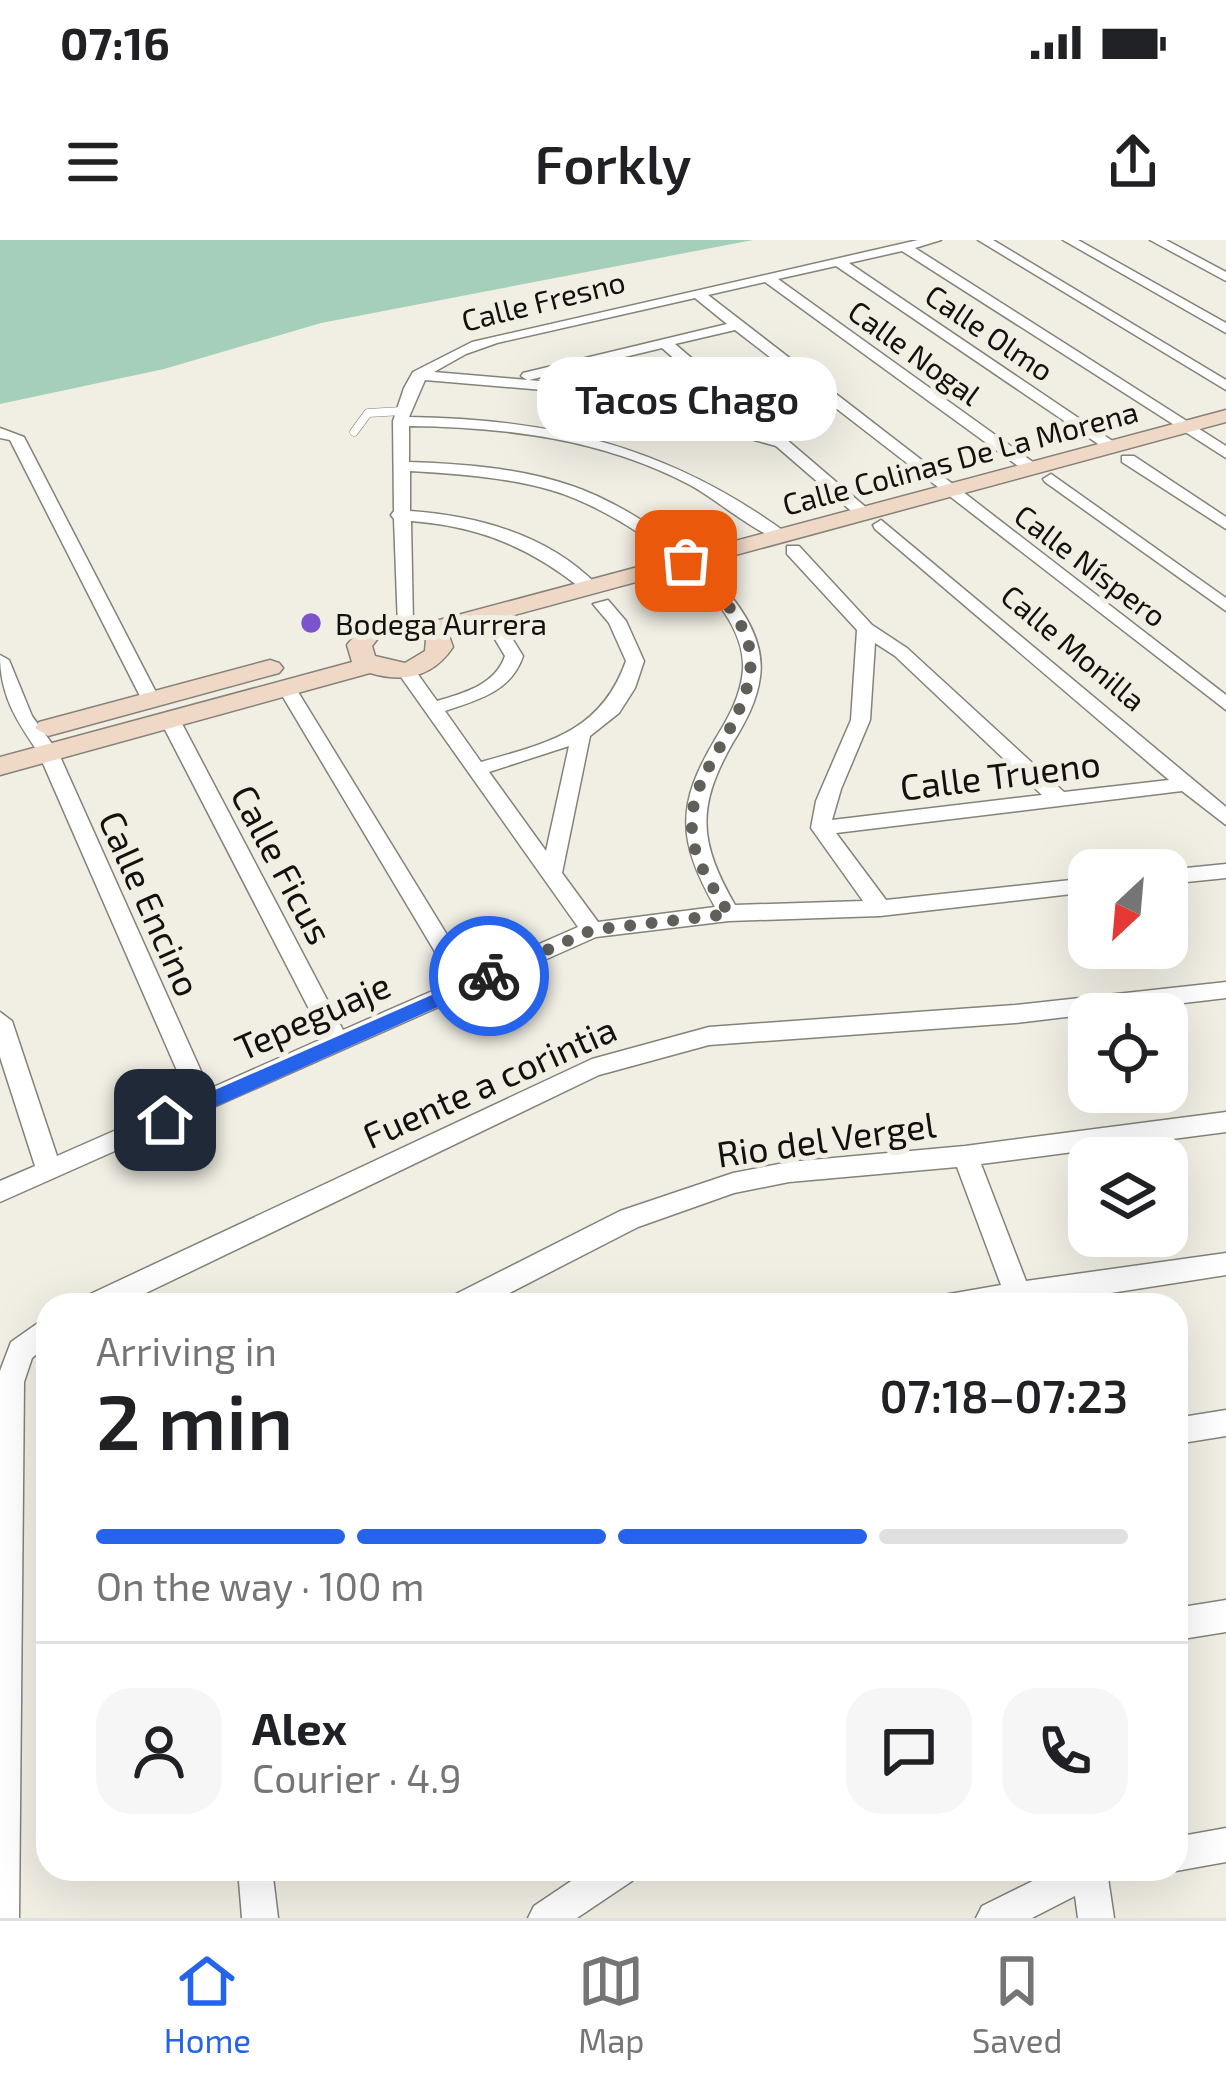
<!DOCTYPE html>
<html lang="en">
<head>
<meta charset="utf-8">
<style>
  body { margin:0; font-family:"Exo 2",sans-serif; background:#f6f6f6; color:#202124; height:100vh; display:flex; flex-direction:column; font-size:45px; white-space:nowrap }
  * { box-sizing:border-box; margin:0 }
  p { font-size:39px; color:#757577 }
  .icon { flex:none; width:66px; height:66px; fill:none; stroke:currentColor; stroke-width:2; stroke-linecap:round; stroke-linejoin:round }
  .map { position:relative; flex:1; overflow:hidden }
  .details { position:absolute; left:36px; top:1053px; width:1152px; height:588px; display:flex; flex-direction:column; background:#fff; border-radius:36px; box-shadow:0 12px 48px #0002 }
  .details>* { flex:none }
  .needle { width:78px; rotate:206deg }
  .controls { position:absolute; left:1068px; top:609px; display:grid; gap:24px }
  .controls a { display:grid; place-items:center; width:120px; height:120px; border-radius:24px; background:#fff; box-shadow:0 12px 48px #0002; font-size:60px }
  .pin { position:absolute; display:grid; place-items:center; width:102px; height:102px; color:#fff; margin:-51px; border-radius:24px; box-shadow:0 6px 18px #0006 }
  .courier { position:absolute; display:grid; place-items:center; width:120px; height:120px; margin:-60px; border:9px solid #2563eb; border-radius:50%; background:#fff; color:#222; box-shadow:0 3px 15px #0007 }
  .bubble { position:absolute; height:84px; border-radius:36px; background:#fff; box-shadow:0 12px 48px #0002; font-size:39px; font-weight:600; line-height:84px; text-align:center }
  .headline em { font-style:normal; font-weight:600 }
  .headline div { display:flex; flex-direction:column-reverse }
  .headline { display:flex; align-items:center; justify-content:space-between; height:204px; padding:0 60px }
  h1 { font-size:78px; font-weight:600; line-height:90px }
  .bar { display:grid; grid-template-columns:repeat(4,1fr); gap:18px 12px; align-content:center; height:144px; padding:0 60px }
  .bar i { height:15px; border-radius:9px; background:#e0e0e0 }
  .bar .selected { background:#2563eb }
  .bar p { grid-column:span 4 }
  .line { display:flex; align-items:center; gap:30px; padding:0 60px; border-top:3px solid #e0e0e0 }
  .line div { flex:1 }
  .round { display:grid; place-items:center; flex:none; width:126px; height:126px; border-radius:36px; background:#f6f6f6 }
  .status { display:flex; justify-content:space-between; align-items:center; height:84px; padding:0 60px; background:#fff; direction:ltr }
  .status svg { height:33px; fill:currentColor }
  header { display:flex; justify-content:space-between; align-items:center; height:156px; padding:0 60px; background:#fff; font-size:54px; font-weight:600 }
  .tabs { display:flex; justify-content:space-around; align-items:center; height:168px; border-top:3px solid #e0e0e0; background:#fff; font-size:33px; color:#757577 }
  .tabs a { display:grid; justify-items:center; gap:6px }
  .tabs .selected { color:#2563eb }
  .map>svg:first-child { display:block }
  .green { fill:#a5cebb }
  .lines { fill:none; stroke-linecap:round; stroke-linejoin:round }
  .lane-casing { stroke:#848279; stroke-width:9 }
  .street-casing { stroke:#848279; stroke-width:3 }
  .secondary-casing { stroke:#848279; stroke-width:3 }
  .lane { stroke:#fff; stroke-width:8 }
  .street { fill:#fff; fill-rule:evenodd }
  .secondary { fill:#efd8c6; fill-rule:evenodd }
  .route { fill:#2563eb }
  .done { stroke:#605f59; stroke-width:12; stroke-dasharray:0 21.6 }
  .poi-dot { fill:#7d53cc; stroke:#f1efe4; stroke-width:4.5 }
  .labels { text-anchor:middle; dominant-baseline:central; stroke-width:10; stroke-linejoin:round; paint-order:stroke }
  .far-street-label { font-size:30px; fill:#12110e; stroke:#f1efe4 }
  .far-poi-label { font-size:30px; fill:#12110e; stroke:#f1efe4; text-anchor:start }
  .street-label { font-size:36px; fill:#12110e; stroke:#f1efe4 }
</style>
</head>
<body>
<div class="status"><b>07:16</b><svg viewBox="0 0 49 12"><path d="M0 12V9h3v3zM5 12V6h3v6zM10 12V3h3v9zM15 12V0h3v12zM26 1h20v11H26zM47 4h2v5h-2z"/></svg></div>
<header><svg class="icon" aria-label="menu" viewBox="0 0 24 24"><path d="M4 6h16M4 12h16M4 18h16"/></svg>Forkly<svg class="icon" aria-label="share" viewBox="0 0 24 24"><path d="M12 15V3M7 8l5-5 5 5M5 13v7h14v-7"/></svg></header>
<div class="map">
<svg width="1226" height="1678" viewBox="0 0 1226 1678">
  <rect width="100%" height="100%" fill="#f1efe4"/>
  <polygon class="green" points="0,0 753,0 321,83 164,129 0,164"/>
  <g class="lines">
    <defs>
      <polyline id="lane" points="354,192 368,173 402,171"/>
      <g id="street">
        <path d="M918 0H941L915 8 1226 206V218L902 11 849 23 1117 204V210H1107L836 26 778 39 1037 225V231H1025L765 42 708 55 1226 455V470L735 90 675 104 869 270V276H857L776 206 590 154 425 140 409 177C553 179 668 207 785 292V300C765 301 712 256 690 245 603 199 505 187 409 186V222C464 224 520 228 572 246 638 268 772 356 760 437 757 461 745 483 732 504 696 568 699 602 735 665L863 661 811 588 816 561 851 480 857 390 787 314V306H799L872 385 907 408 1064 552 1169 540 875 289 873 285 881 280 1226 567V585L1182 551 836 593 886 660 1089 638V652L880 676 729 681 596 697 0 962V941L35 926 0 817V772L12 781 57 916 189 858 38 512C16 480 0 455 0 415L9 420 32 476 58 512 209 849 324 798 159 478 162 474 169 472 179 478 343 790 453 742 277 447 286 441 295 447 471 734 578 687 396 430 398 426H412L437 461C464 453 495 445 505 416L490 391 493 387H505L523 416C511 452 477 460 445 471L481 522C548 503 601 492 626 421L609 383 593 364 608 360 626 381 644 421 635 448 619 473 590 496 562 633 598 682 715 667C677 599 676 565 716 498 729 477 741 455 743 430 748 354 618 270 554 251 507 237 458 234 410 231V271C479 276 549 295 598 346L583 350C530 307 478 286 411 281L413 383 404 388 398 387 394 279 391 275 394 271 393 181 404 148 413 132 472 102ZM695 58 727 84 523 133 521 136 527 140 434 132 466 114 497 103ZM662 108 760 193 591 146 529 140ZM875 403 895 416 1042 555 832 580 841 549 870 480ZM569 506 546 611 489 532Z"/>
        <polygon points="978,0 993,0 1226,140 1226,150"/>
        <polygon points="1063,0 1078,0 1226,83 1226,93"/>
        <polygon points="1150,0 1166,0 1226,32 1226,41"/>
        <polygon points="0,188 24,197 159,458 157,462 143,462 141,458 10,200 0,198"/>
        <polygon points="1122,216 1134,216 1226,277 1226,289 1122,222"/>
        <polygon points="1051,234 1226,358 1226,371 1045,242 1043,239"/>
        <polygon points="1226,624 1226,638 1167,644 1166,630"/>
        <polygon points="1226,742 1226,758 1015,783 709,805 599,835 121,1065 80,1065 84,1057 592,819 709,787 1015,765"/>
        <polygon points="1226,872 1226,892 981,924 1026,1041 1226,1013 1226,1035 1034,1065 928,1065 932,1057 1001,1045 957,927 789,942 734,953 638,987 486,1065 446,1065 450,1057 620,971 733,933 789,922 965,906"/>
        <polygon points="48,1076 48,1105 32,1118 24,1142 19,1678 0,1678 0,1131 11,1102"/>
        <polygon points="1226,1170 1226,1196 1176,1204 1176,1178"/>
        <polygon points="1226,1360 1226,1392 1176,1400 1176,1368"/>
        <polygon points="1226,1588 1226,1622 1176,1631 1171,1629 1176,1629 1176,1597"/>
        <polygon points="238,1629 272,1629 278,1678 242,1678"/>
        <polygon points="589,1629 637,1629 632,1641 577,1678 528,1678 534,1666"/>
        <polygon points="1057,1629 1111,1629 1108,1638 1114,1678 1078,1678 1075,1656 1032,1678 976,1678 982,1666"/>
      </g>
      <g id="secondary">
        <path d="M1226 170V182L448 393 453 407C433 437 404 443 370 433L0 535V517L352 422 347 405C366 379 397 372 428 383ZM403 391 426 399 425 411 405 423 375 416 372 406 379 397Z"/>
        <polygon points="270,420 279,423 283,428 279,433 48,496 35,488 39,482"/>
      </g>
    </defs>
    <use href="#lane" class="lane-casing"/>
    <use href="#street" class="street-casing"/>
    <use href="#secondary" class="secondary-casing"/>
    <use href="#lane" class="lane"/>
    <use href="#street" class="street"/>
    <use href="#secondary" class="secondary"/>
  </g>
  <polygon class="route" points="489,730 499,736 496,741 172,886 158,886 155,880 158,875"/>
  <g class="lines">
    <path class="done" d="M489 736 592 690 729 674C714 648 693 621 692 590 690 560 703 537 717 512 770 421 761 392 686 321"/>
  </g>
  <circle class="poi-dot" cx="311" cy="383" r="12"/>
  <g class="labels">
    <g class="far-street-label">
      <text transform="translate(543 60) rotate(-14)">Calle Fresno</text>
      <text transform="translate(990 92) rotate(34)">Calle Olmo</text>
      <text transform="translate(915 112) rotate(36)">Calle Nogal</text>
      <text transform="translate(960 217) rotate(-15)">Calle Colinas De La Morena</text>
      <text transform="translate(1091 325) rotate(37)">Calle Níspero</text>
      <text transform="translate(1074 407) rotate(40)">Calle Monilla</text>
    </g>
    <g class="far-poi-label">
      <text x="335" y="383">Bodega Aurrera</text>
    </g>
    <g class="street-label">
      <text transform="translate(1000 534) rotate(-7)">Calle Trueno</text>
      <text transform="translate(283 624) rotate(62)">Calle Ficus</text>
      <text transform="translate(151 663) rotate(66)">Calle Encino</text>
      <text transform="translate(312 775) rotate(-24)">Tepeguaje</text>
      <text transform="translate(489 841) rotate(-24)">Fuente a corintia</text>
      <text transform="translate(826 898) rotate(-8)">Rio del Vergel</text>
    </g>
  </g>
</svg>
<div class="controls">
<a><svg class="needle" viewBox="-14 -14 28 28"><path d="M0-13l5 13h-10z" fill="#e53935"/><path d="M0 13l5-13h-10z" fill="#757577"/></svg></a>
<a><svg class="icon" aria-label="locate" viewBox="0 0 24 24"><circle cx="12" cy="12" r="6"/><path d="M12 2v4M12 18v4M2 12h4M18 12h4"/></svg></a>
<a><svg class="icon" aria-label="layers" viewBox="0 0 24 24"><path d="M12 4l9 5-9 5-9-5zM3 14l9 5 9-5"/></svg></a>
</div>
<div class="pin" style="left:686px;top:321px;background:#ea580c"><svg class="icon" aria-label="bag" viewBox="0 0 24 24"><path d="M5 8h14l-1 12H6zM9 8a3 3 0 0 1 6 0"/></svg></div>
<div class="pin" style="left:165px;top:880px;background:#1f2937"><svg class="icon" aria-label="home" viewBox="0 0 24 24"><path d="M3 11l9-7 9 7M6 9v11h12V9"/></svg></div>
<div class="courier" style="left:489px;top:736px"><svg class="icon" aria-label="bike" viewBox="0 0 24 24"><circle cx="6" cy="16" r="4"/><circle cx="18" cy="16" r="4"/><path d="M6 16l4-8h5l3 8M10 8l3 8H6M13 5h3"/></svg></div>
<div class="bubble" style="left:537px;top:117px;width:300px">Tacos Chago</div>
<section class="details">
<div class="headline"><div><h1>2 min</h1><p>Arriving in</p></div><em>07:18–07:23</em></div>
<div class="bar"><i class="selected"></i><i class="selected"></i><i class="selected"></i><i></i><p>On the way · 100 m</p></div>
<div class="line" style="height:216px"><a class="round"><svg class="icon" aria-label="person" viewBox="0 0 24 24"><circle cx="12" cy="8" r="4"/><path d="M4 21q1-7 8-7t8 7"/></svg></a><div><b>Alex</b><p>Courier · 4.9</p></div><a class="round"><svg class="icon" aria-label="chat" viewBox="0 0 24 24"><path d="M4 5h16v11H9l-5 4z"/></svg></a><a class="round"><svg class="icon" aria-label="phone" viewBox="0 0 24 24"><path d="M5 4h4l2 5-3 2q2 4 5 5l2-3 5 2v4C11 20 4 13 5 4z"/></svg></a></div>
</section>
</div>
<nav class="tabs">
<a class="selected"><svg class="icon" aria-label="home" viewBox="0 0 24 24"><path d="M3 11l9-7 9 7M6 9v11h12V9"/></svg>Home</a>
<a><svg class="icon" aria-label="map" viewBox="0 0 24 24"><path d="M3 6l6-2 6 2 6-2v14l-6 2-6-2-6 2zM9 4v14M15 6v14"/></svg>Map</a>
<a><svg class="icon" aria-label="saved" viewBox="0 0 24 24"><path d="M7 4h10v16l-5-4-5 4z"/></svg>Saved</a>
</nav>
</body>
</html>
